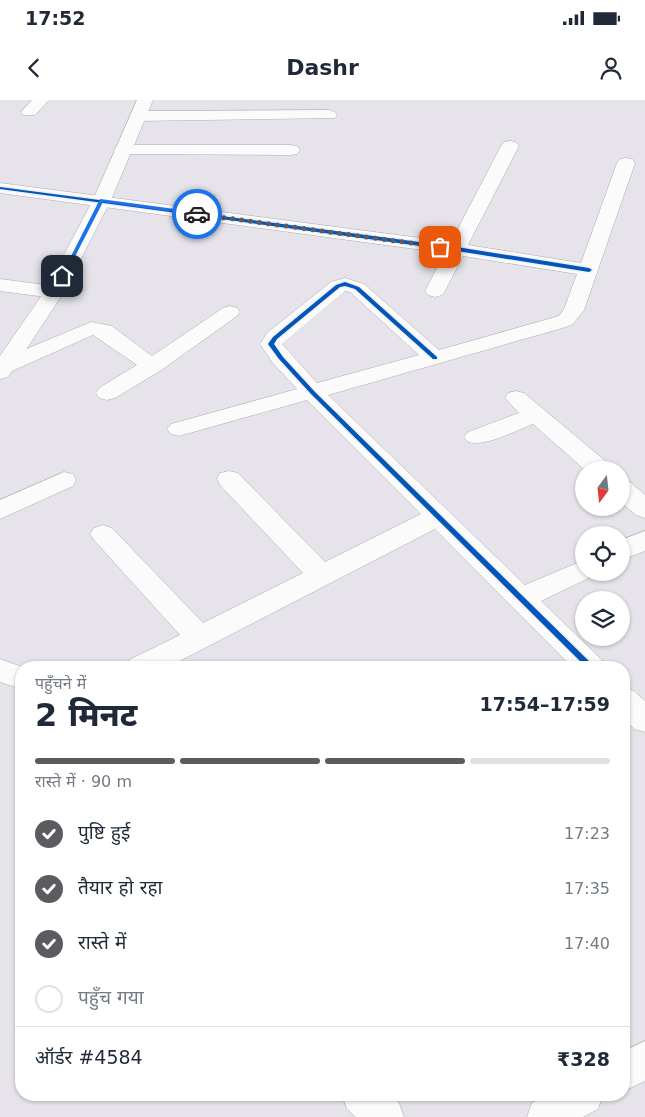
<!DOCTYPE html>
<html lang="hi">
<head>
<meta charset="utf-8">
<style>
  body { margin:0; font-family:"DejaVu Sans","Noto Sans Devanagari",sans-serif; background:#f6f6f7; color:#1f2937; height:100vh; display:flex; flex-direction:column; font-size:19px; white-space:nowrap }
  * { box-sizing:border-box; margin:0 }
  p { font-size:16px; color:#747a83 }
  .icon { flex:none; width:28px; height:28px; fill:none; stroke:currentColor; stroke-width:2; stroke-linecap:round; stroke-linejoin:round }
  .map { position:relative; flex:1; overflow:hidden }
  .sheet { position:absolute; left:15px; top:561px; width:615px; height:440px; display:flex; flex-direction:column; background:#fff; border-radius:20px; box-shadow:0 1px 4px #0004 }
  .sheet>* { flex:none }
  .needle { width:32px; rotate:195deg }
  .buttons { position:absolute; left:575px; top:361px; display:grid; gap:10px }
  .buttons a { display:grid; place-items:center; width:55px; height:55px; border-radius:50%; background:#fff; box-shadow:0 1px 4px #0004; font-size:25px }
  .pin { position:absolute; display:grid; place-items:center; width:42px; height:42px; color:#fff; margin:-21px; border-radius:10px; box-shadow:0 2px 8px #0006 }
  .courier { position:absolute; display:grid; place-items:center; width:50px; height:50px; margin:-25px; border:4px solid #1a73e8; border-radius:50%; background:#fff; color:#222; box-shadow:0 1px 6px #0007 }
  .summary em { font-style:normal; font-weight:800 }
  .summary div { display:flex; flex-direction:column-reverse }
  .summary { display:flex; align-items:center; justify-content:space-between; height:85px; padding:0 20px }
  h1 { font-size:32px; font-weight:800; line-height:38px }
  .bar { display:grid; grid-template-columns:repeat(4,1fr); gap:8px 5px; align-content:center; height:60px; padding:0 20px }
  .bar i { height:6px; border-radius:4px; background:#e0e1e3 }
  .bar .on { background:#5d5b60 }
  .bar p { grid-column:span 4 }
  .line { display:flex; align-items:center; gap:12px; padding:0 20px; border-top:1px solid #e0e1e3 }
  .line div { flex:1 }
  ol { padding:0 20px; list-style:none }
  li { display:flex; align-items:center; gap:15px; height:55px }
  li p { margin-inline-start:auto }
  li .icon { padding:5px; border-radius:50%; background:#5d5b60; color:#fff; stroke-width:4 }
  li:last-child { color:#747a83 }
  li i { width:28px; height:28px; border:2px solid #e0e1e3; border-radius:50% }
  .status { display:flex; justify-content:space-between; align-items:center; height:35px; padding:0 25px; background:#fff; direction:ltr }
  .status svg { height:14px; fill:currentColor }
  header { display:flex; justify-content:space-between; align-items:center; height:65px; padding:0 20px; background:#fff; font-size:22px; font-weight:800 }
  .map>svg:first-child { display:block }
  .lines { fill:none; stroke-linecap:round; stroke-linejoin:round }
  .minor-casing { stroke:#acabaf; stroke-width:1 }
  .tertiary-casing { stroke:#acabaf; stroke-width:1 }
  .minor { fill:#fbfbfc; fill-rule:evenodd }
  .tertiary { fill:#fbfbfc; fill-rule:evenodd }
  .cycleway-casing { stroke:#f2eefa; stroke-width:3 }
  .cycleway { fill:#0057b8; fill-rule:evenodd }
  .route { fill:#1a73e8 }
  .done { stroke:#5d5b60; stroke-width:5; stroke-dasharray:0 9 }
</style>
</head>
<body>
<div class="status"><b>17:52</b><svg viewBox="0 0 49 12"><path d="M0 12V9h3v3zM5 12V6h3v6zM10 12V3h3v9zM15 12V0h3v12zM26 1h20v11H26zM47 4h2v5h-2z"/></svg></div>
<header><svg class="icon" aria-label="back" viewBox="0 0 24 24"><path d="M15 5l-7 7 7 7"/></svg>Dashr<svg class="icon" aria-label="person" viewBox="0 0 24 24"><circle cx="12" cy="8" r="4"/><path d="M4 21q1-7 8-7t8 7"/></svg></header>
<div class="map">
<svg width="645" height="1017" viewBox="0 0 645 1017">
  <rect width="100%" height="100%" fill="#e6e4ea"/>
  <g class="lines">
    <defs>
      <g id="minor">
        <polygon points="32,0 49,0 35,15 23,15 21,12"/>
        <polygon points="329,10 335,12 337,15 335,18 138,21 132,19 130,16 132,13 138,11"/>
        <path d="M510 41 516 42 519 46 468 145 581 163 617 63 620 59 626 58 632 59 635 63 584 210 573 224 566 227 328 295 525 485 584 460V472H595L593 476 541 501 602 560 606 568H573L435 429 166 568H125L129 560 180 535 94 440 90 434 94 428 103 425 112 428 203 523 303 473 220 385 217 379 220 373 229 371 238 373 325 462 421 414 307 300 179 336 171 334 167 329 171 324 297 289 273 263 260 244 267 233 331 182 345 178 364 184 439 250 559 216 564 209 577 174 463 156 445 191 442 195 435 197 428 195 425 191 445 153 0 93V83L451 142 501 46 504 42ZM345 191 350 192 419 255 317 283 282 244Z"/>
        <polygon points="123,45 291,45 297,46 300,50 297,54 291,55 117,54 114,50 117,46"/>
        <polygon points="0,179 54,186 61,188 64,192 61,196 54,198 0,191"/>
        <polygon points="230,206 237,208 240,212 237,216 160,271 115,298 107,300 99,298 96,293 99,288 137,265 93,235 12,271 0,272 0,260 91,222 112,226 152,256 223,208"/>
        <path d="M516 291 524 293 609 364 612 370H585L533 324C515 331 485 347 468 342L464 337 468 332 519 313 505 298 508 293Z"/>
        <polygon points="64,372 73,374 76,380 73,386 0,419 0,400"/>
        <polygon points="621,380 630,382 645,395 645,418 636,415 621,402"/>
        <polygon points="645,431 645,451 621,460 621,440"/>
        <polygon points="0,559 25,568 21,568 21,589 0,582"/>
        <polygon points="624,587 634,591 645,601 645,632 634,629 624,618"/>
        <polygon points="342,995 390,995 399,1003 404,1017 356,1017 347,1009"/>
      </g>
      <g id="tertiary">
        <polygon points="137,0 153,0 111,100 64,192 8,277 0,279 0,256 44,192 93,100"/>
        <polygon points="645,941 645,981 624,991 624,951"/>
        <polygon points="547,995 603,995 598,1009 583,1017 527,1017 532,1003"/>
      </g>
    </defs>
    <use href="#minor" class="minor-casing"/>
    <use href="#tertiary" class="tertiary-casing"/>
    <use href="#minor" class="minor"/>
    <use href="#tertiary" class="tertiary"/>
    <defs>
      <g id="cycleway">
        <polygon points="0,87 457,147 589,168 592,170 589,172 457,151 0,89"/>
        <polygon points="345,182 359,187 437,257 437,259 433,259 355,189 345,186 340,187 277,239 274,244 283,257 315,292 596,568 587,568 311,294 279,259 268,244 273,237 336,185"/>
      </g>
    </defs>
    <use href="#cycleway" class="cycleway-casing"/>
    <use href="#cycleway" class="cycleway"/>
  </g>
  <polygon class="route" points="100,99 197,112 200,114 197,115 103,102 65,176 60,178"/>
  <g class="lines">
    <polyline class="done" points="197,114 440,147"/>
  </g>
</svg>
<div class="buttons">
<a><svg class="needle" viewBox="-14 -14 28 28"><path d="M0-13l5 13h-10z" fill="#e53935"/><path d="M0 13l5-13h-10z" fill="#747a83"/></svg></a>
<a><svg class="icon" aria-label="locate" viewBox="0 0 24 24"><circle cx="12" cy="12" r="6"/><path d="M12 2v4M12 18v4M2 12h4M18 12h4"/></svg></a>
<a><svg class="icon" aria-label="layers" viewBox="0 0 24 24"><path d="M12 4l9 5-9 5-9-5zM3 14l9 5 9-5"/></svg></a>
</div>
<div class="pin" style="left:440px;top:147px;background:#ea580c"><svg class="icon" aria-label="bag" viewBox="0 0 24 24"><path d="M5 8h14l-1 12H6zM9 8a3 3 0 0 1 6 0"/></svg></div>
<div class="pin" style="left:62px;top:176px;background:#1f2937"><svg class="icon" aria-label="home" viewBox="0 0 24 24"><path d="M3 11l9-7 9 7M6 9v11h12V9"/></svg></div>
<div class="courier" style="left:197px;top:114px"><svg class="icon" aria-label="car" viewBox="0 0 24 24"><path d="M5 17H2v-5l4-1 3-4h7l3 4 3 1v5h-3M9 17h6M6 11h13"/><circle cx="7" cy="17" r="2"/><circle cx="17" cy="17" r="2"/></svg></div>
<section class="sheet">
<div class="summary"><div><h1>2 मिनट</h1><p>पहुँचने में</p></div><em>17:54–17:59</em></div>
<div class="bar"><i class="on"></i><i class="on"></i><i class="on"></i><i></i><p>रास्ते में · 90 m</p></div>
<ol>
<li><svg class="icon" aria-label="check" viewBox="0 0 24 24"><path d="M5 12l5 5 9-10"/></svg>पुष्टि हुई<p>17:23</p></li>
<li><svg class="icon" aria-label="check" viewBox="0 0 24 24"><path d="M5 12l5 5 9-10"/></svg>तैयार हो रहा<p>17:35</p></li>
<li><svg class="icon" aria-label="check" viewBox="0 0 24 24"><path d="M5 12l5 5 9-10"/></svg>रास्ते में<p>17:40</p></li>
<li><i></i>पहुँच गया</li>
</ol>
<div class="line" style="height:65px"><div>ऑर्डर #4584</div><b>₹328</b></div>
</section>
</div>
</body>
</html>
